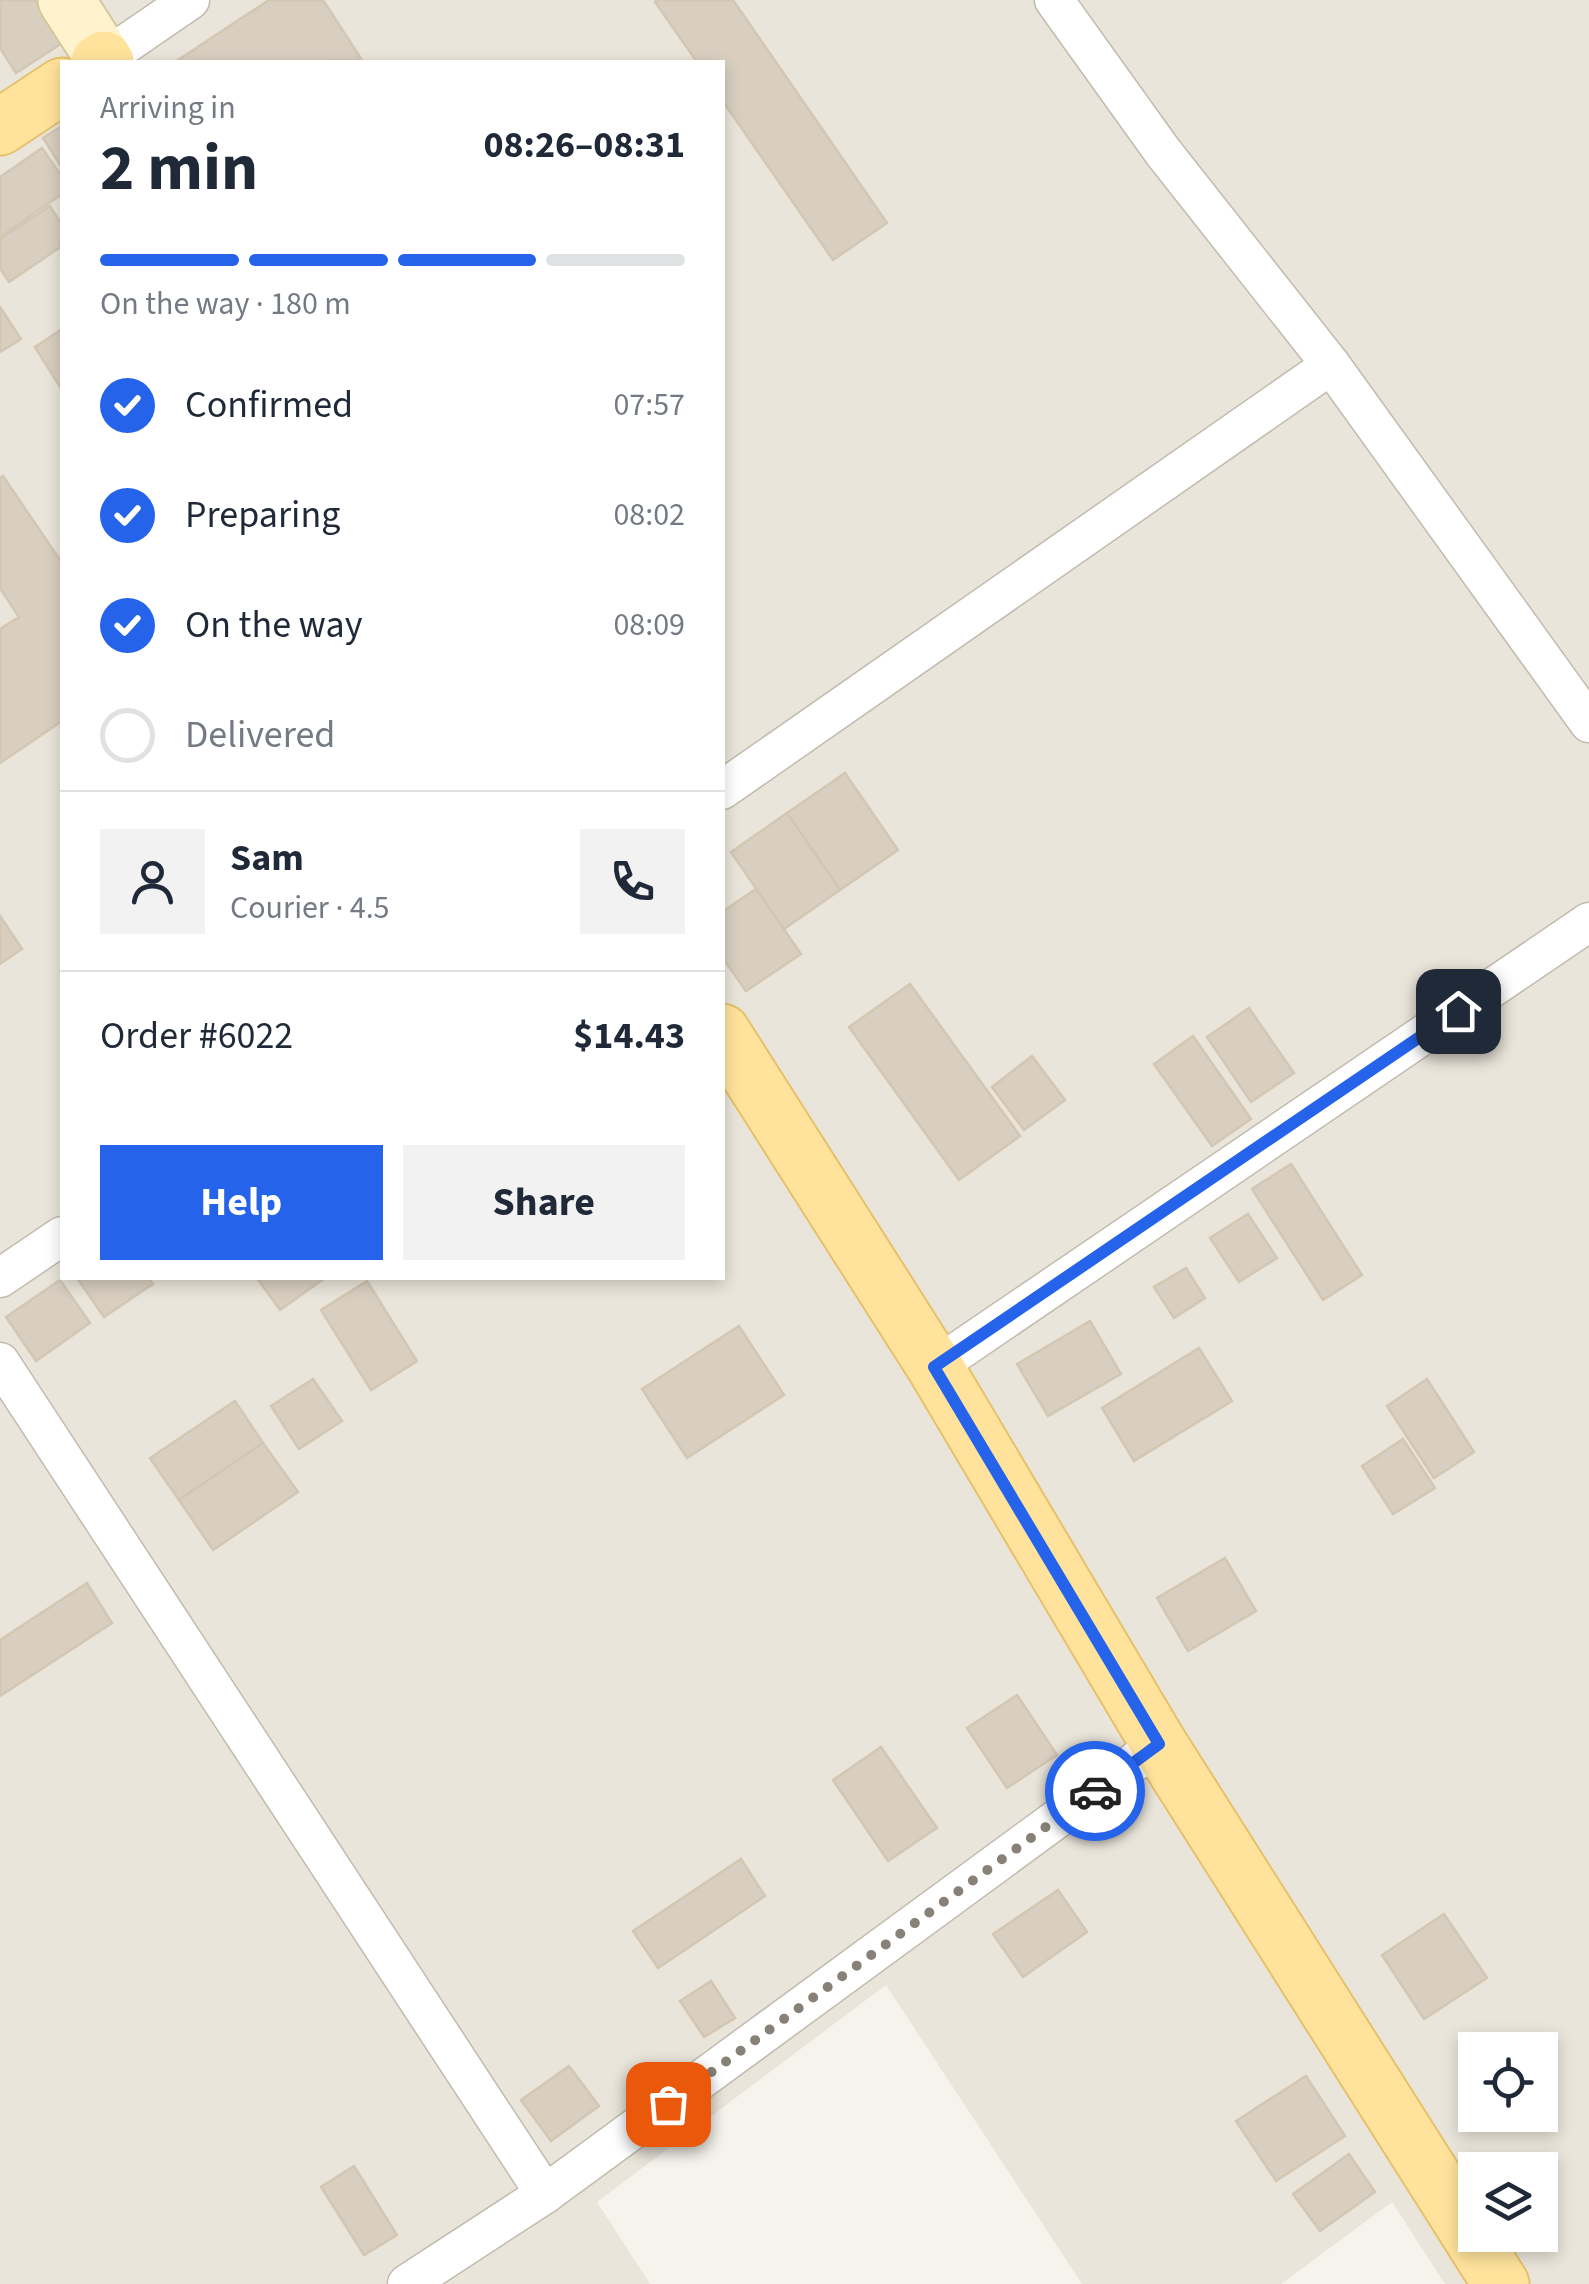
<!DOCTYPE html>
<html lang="en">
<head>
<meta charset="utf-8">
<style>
  body { margin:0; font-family:"Source Sans 3",sans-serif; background:#f2f2f3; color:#1f2937; height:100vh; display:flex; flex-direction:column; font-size:38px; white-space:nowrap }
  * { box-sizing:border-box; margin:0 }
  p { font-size:32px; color:#747a83 }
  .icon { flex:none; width:55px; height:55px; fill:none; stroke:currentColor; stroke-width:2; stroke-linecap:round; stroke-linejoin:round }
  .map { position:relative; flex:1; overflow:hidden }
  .details { position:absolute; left:60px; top:60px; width:665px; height:1220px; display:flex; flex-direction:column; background:#fff; border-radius:0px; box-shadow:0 5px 15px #0003 }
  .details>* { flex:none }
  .controls { position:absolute; left:1458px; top:2032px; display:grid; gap:20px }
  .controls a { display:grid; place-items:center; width:100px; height:100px; border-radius:0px; background:#fff; box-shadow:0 5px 15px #0003; font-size:50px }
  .pin { position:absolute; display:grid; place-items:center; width:85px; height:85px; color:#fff; margin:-42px; border-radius:20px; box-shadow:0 5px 15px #0006 }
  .courier { position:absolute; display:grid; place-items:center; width:100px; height:100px; margin:-50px; border:8px solid #2563eb; border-radius:50%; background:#fff; color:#222; box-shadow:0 2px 12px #0007 }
  .overview em { font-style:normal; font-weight:700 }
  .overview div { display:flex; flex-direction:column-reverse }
  .overview { display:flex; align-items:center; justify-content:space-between; height:170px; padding:0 40px }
  h1 { font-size:65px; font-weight:700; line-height:75px }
  .bar { display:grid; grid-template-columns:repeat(4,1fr); gap:15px 10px; align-content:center; height:120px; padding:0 40px }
  .bar i { height:12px; border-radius:8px; background:#e0e1e3 }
  .bar .current { background:#2563eb }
  .bar p { grid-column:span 4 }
  .line { display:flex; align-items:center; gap:25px; padding:0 40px; border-top:2px solid #e0e1e3 }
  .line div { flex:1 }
  .round { display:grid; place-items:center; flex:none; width:105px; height:105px; border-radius:0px; background:#f2f2f3 }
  ol { padding:0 40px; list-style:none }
  li { display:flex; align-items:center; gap:30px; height:110px }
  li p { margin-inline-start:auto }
  li .icon { padding:10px; border-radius:50%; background:#2563eb; color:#fff; stroke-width:4 }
  li:last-child { color:#747a83 }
  li i { width:55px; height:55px; border:5px solid #e0e1e3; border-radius:50% }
  .cta { display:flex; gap:20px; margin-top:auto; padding:20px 40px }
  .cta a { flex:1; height:115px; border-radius:0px; background:#2563eb; color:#fff; font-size:40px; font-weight:700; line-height:115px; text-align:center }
  .cta a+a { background:#f2f2f3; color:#1f2937 }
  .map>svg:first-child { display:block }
  .residential { fill:#eae5da; fill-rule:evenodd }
  .building { fill:#d8cfc1; stroke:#d3c7b4; stroke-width:2.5 }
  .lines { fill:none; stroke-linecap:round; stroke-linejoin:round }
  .street-casing { stroke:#c2bbae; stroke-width:41 }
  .secondary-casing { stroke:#d6c79b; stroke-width:59 }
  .primary-casing { stroke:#e6c16a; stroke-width:59 }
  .street { stroke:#fff; stroke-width:38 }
  .secondary { stroke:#fff3cd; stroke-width:55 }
  .primary { stroke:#ffe39c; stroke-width:55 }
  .done { stroke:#878178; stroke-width:10; stroke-dasharray:0 18 }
  .route { stroke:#2563eb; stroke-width:12 }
</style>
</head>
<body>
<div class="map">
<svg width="1589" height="2284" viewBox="0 0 1589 2284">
  <rect width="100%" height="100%" fill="#f6f3ec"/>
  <path class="residential" d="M0 0H1589V2284H1445L1392 2202 1281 2284H1082L886 1985 597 2202 650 2284H0ZM62 62H722V1278H62ZM1475 2050H1540V2115H1475ZM1475 2170H1540V2235H1475Z"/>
  <g class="building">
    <polygon points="3,0 35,0 62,43 16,73 0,48 0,2"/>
    <polygon points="269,0 323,0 362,60 175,62"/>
    <polygon points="657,0 733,0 887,223 833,260 722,100 722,62 697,62 655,2"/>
    <polygon points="62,126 62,168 43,138"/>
    <polygon points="42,148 62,177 62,194 0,237 0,177"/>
    <polygon points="50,206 62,225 62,246 9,282 0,268 0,239"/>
    <polygon points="0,307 21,339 0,352"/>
    <polygon points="62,329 62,390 35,347"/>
    <polygon points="3,476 62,563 62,721 0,763 0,629 19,617 0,588 0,478"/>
    <polygon points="845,773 898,850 840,890 787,813"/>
    <polygon points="787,813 840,890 784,929 731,852"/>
    <polygon points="756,889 801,954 746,991 722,957 722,912"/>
    <polygon points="0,916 22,949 0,964"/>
    <polygon points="910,984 1020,1136 959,1180 849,1027"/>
    <polygon points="1249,1008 1294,1073 1251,1102 1207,1037"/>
    <polygon points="1193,1036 1251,1119 1212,1146 1154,1064"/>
    <polygon points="1032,1056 1065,1100 1024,1130 992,1087"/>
    <polygon points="1291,1164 1362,1275 1323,1300 1252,1189"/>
    <polygon points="1248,1214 1277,1258 1239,1282 1210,1238"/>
    <polygon points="1186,1268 1205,1298 1174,1318 1154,1287"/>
    <polygon points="77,1278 148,1278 153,1284 104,1317"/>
    <polygon points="257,1278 325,1278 280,1310"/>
    <polygon points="60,1280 90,1323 36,1361 6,1317"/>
    <polygon points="367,1281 417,1361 371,1390 321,1310"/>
    <polygon points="1090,1321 1121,1374 1048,1416 1017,1364"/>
    <polygon points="739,1326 784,1395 687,1458 642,1389"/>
    <polygon points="1199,1348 1232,1401 1134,1461 1102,1408"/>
    <polygon points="313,1379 342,1421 299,1449 271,1406"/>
    <polygon points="1427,1379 1474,1452 1434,1478 1387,1406"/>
    <polygon points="235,1401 263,1443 179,1500 150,1458"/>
    <polygon points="1403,1439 1435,1488 1393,1514 1362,1466"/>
    <polygon points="263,1443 298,1492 213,1550 179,1500"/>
    <polygon points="1225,1558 1256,1611 1188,1651 1157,1598"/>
    <polygon points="87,1583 112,1623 0,1696 0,1640"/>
    <polygon points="1017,1695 1057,1755 1007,1788 967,1728"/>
    <polygon points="881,1747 937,1828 888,1861 833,1780"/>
    <polygon points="741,1859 765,1896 658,1968 633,1931"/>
    <polygon points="1058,1890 1087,1932 1023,1977 993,1934"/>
    <polygon points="1444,1914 1487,1978 1424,2019 1382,1955"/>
    <polygon points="711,1981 735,2018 704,2037 680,2001"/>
    <polygon points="569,2066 599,2106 551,2141 521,2100"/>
    <polygon points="1306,2076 1345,2136 1276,2181 1236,2121"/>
    <polygon points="1349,2154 1375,2192 1320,2231 1293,2194"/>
    <polygon points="354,2166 397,2235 364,2255 321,2187"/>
  </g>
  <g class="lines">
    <defs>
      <g id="street">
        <polyline points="1054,0 1163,152 1331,365 1589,723"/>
        <polyline points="104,59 190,0"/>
        <polyline points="722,790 1331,365"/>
        <polyline points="0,1278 62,1236"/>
        <polyline points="0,1362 545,2194"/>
        <polyline points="935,1367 1589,922"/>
        <polyline points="407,2284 545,2194 1159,1744"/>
      </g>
      <polyline id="secondary" points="66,0 104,59"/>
      <g id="primary">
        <polyline points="99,62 104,59 106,62"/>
        <polyline points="0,127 62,86"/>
        <polyline points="722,1032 935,1367 1159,1744 1501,2284"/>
      </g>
    </defs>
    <use href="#street" class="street-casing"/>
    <use href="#secondary" class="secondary-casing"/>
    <use href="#primary" class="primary-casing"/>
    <use href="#street" class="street"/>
    <use href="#secondary" class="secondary"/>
    <use href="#primary" class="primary"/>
  </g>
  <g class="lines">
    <polyline class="done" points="668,2104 1095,1791"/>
    <polyline class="route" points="1095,1791 1159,1744 934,1367 1458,1011"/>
  </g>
</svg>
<div class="controls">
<a><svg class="icon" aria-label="locate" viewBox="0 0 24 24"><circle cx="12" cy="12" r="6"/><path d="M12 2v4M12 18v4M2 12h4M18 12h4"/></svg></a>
<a><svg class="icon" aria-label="layers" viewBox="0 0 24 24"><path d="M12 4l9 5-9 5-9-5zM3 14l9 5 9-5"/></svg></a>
</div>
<div class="pin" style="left:668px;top:2104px;background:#ea580c"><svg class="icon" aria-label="bag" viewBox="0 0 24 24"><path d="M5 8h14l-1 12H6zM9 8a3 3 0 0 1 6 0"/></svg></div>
<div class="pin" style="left:1458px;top:1011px;background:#1f2937"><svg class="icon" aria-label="home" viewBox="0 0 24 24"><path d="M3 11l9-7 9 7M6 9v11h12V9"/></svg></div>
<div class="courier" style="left:1095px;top:1791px"><svg class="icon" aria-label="car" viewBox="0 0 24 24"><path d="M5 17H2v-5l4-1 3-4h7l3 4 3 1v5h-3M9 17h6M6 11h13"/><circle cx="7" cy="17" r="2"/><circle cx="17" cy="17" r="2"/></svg></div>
<section class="details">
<div class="overview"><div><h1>2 min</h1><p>Arriving in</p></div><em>08:26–08:31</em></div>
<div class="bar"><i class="current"></i><i class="current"></i><i class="current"></i><i></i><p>On the way · 180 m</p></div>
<ol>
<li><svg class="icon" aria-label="check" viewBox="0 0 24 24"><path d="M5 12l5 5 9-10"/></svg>Confirmed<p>07:57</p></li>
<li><svg class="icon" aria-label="check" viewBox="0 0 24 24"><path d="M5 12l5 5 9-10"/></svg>Preparing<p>08:02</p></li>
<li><svg class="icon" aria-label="check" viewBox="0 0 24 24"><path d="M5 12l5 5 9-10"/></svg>On the way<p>08:09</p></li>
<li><i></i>Delivered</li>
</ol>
<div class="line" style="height:180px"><a class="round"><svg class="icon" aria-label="person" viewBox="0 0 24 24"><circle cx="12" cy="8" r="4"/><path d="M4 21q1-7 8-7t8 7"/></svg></a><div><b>Sam</b><p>Courier · 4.5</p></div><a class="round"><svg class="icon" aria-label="phone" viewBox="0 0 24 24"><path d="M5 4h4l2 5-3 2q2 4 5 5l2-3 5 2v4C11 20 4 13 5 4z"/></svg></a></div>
<div class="line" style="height:130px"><div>Order #6022</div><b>$14.43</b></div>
<div class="cta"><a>Help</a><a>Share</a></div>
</section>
</div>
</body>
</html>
